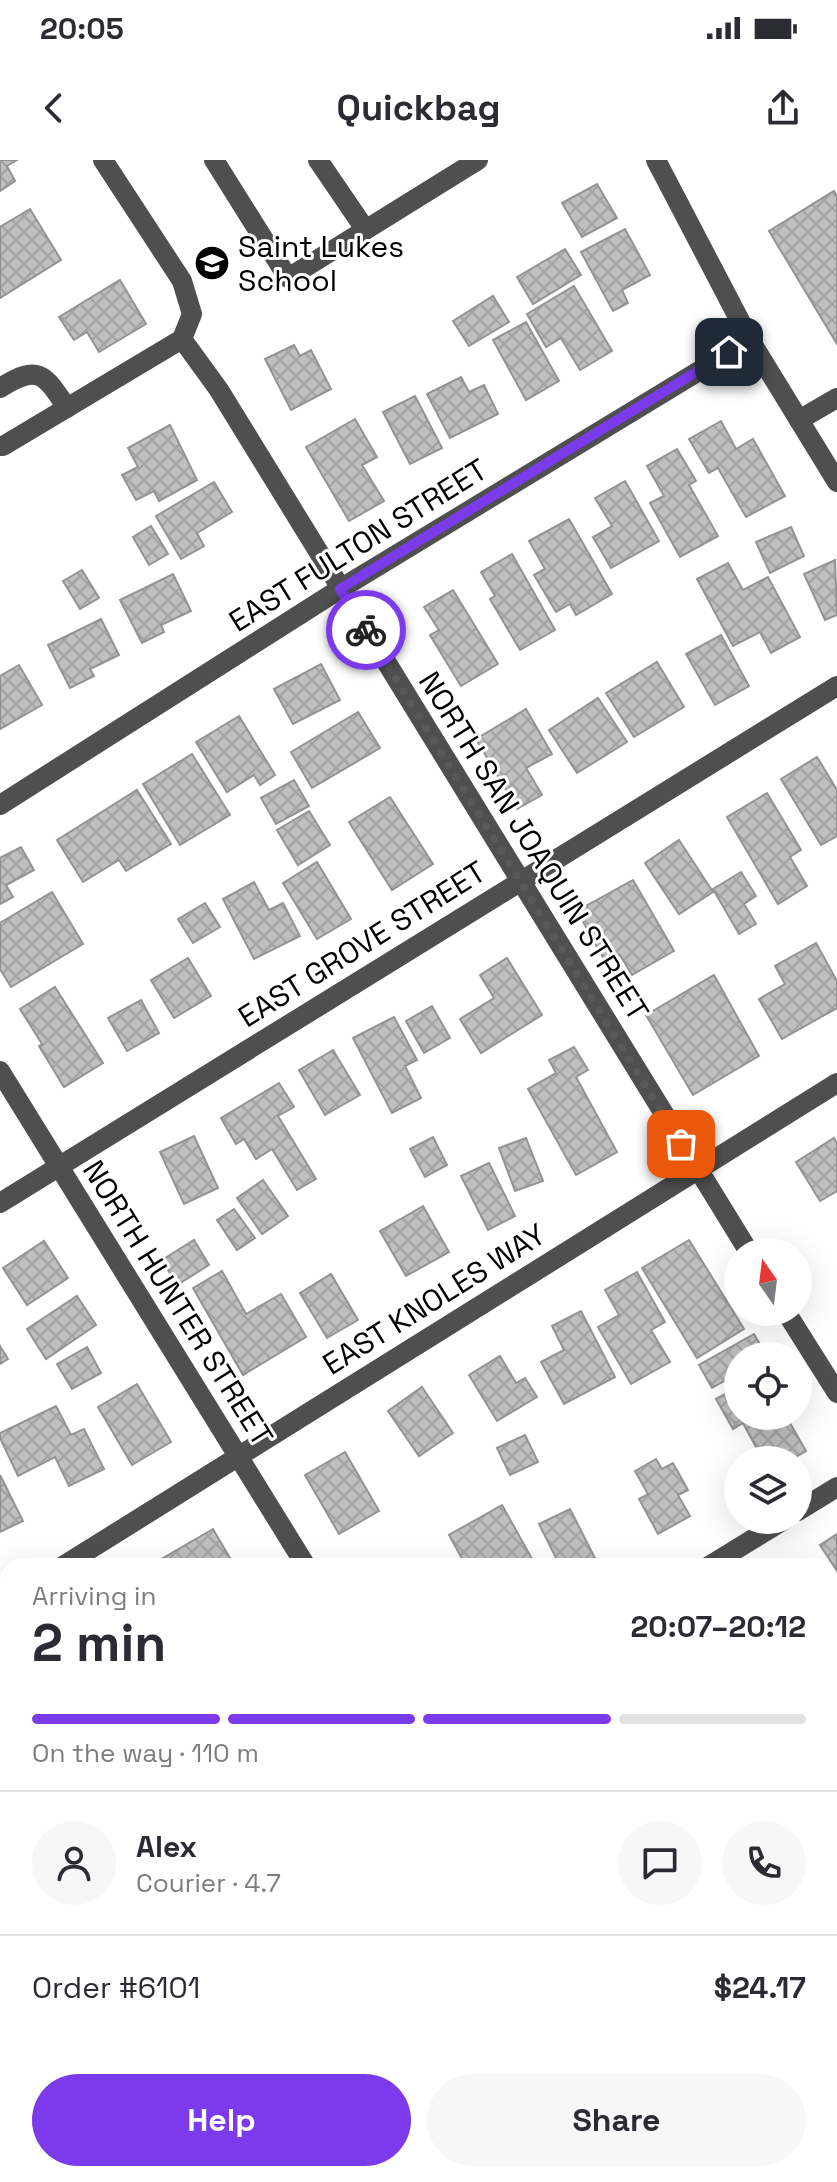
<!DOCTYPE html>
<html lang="en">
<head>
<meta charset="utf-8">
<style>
  body { margin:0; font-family:"Space Grotesk",sans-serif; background:#f7f7f7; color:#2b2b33; height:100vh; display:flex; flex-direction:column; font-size:30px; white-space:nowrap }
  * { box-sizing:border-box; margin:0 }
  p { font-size:26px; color:#7c7c81 }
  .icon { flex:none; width:44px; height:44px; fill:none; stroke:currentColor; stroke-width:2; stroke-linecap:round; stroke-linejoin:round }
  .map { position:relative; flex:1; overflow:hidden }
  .details { position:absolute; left:0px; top:1398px; width:838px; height:624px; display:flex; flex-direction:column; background:#fff; border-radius:24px 24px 0 0; box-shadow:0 8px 32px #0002 }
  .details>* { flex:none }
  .needle { width:52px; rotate:346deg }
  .fabs { position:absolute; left:724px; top:1078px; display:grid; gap:16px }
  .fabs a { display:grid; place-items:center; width:88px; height:88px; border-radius:50%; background:#fff; box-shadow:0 8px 32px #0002; font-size:40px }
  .pin { position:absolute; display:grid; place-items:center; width:68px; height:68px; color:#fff; margin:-34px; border-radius:16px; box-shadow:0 4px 12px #0006 }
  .courier { position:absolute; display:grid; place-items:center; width:80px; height:80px; margin:-40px; border:6px solid #7c3aed; border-radius:50%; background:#fff; color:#222; box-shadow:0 2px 10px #0007 }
  .head em { font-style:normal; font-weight:800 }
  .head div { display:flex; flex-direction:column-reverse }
  .head { display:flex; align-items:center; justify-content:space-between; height:136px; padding:0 32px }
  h1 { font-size:52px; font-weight:800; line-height:60px }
  .bar { display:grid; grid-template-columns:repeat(4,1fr); gap:12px 8px; align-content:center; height:96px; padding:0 32px }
  .bar i { height:10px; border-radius:6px; background:#e1e1e2 }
  .bar .current { background:#7c3aed }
  .bar p { grid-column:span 4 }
  .line { display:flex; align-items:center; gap:20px; padding:0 32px; border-top:2px solid #e1e1e2 }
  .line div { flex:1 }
  .round { display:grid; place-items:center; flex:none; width:84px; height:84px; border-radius:42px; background:#f7f7f7 }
  .cta { display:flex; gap:16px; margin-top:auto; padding:16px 32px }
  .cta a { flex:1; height:92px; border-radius:48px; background:#7c3aed; color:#fff; font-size:32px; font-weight:800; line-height:92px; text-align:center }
  .cta a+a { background:#f7f7f7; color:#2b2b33 }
  .status { display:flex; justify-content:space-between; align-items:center; height:56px; padding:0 40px; background:#fff; direction:ltr }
  .status svg { height:22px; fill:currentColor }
  header { display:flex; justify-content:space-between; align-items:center; height:104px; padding:0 32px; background:#fff; font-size:36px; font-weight:800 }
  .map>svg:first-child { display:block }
  .building { fill:url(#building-cross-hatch); stroke:#939393; stroke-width:2 }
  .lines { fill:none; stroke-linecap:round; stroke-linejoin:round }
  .major-casing { stroke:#dbdbdb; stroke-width:24 }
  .minor { stroke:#4f4f4f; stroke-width:20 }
  .major { stroke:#000; stroke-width:20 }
  .done { stroke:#595959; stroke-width:8; stroke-dasharray:0 14.4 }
  .route { stroke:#7c3aed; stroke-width:10 }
  .labels { text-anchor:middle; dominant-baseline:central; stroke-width:6; stroke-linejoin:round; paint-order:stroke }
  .poi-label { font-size:30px; fill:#000; stroke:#fff; text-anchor:start }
  .street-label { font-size:30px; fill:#000; stroke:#fff }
</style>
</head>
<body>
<div class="status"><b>20:05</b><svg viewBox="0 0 49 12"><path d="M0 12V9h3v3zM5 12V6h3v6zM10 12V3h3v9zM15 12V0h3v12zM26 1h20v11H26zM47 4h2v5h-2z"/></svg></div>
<header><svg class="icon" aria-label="back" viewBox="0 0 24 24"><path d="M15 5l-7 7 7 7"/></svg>Quickbag<svg class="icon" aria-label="share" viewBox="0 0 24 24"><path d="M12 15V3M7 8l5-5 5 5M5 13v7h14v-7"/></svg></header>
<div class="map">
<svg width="837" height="2022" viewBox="0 0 837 2022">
  <defs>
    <pattern id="building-cross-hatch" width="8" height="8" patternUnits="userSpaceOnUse" patternTransform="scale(2)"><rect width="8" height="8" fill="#bfbfbf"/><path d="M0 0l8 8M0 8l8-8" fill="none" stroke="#a2a2a2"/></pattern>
  </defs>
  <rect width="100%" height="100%" fill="#fff"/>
  <g class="building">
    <polygon points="0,0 17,0 7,6 15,21 0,31"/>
    <polygon points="597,24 617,58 582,77 562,43"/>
    <polygon points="834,31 837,36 837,184 769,71"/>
    <polygon points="30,49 61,100 0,138 0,67"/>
    <polygon points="625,69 650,115 622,130 628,143 613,151 581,92"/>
    <polygon points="565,89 581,115 533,144 517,117"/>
    <polygon points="120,120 146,164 99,192 87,172 74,180 59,157"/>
    <polygon points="574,126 612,191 580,210 561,178 546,187 527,154"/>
    <polygon points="493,136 509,162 469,186 453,161"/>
    <polygon points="526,162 559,221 526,240 493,180"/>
    <polygon points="294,185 300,196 311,190 331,229 291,250 265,199"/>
    <polygon points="461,217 469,232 484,225 498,254 450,278 427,234"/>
    <polygon points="415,236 442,288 410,304 383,252"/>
    <polygon points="355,259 377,297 362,305 384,341 349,361 306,287"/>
    <polygon points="721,261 736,289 753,279 785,336 746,357 718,308 709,313 689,279"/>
    <polygon points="170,265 197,320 159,341 154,331 136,340 122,315 138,307 128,288"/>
    <polygon points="677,289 696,321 689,325 718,376 680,397 650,343 664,336 647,306"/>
    <polygon points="625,321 659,381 611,408 593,377 612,366 595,338"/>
    <polygon points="214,322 232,352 197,373 204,386 181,399 156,356"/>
    <polygon points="569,359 612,434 576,455 570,444 556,452 534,415 545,409 529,381"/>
    <polygon points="151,366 168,394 149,405 133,377"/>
    <polygon points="791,367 804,396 770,413 756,382"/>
    <polygon points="512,394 555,470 520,490 490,439 495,436 481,412"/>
    <polygon points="835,400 837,455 825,460 804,414"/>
    <polygon points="728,403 743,430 768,417 800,477 771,493 760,472 733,486 697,419"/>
    <polygon points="82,410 99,438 80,449 63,421"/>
    <polygon points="173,414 191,451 161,465 164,472 142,483 120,440"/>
    <polygon points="453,430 498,504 461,526 430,475 439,470 424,447"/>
    <polygon points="101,459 119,495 90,509 94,516 70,528 48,485"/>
    <polygon points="721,475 749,526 715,545 686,494"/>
    <polygon points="657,502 684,547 634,577 606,533"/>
    <polygon points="321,504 340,540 293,564 274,529"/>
    <polygon points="19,505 42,545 0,569 0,516"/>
    <polygon points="598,538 627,582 577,613 549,570"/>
    <polygon points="526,549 552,594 526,608 542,635 517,649 476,579"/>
    <polygon points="358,552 380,588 312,628 291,592"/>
    <polygon points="239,556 275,615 260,625 254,615 227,632 196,582"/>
    <polygon points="192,594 230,655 180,685 143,624"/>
    <polygon points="817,597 837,630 837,676 821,685 781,619"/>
    <polygon points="294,620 309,646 276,664 261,638"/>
    <polygon points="137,630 171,684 126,711 119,700 83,722 57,680"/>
    <polygon points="767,633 801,690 790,697 807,726 778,744 727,657"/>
    <polygon points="390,637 433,704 392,730 349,662"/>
    <polygon points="309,651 330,685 298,705 277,670"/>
    <polygon points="679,680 713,732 679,754 645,703"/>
    <polygon points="21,687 34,710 6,725 13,737 0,744 0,698"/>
    <polygon points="317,702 351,759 317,779 283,723"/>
    <polygon points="741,712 756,736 744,744 756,764 739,774 713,729"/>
    <polygon points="633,720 674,791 632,815 620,795 606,803 577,751"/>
    <polygon points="254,722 269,750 283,743 300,776 254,799 223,739"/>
    <polygon points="52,732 83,784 11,827 0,809 0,763"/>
    <polygon points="205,743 220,767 193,783 178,759"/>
    <polygon points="816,783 837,821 837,848 782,879 759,839 785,824 775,806"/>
    <polygon points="188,798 211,836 174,858 151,820"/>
    <polygon points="507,798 542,855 481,893 460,859 494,838 480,815"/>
    <polygon points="714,815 759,896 693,935 646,855"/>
    <polygon points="55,827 103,903 64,927 39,886 42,884 20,849"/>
    <polygon points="141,840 159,873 127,891 108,858"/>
    <polygon points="432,846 450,878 424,893 406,861"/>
    <polygon points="394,857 417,900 405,906 421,938 392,953 353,878"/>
    <polygon points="574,887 588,910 576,917 617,992 576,1015 528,929 556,913 549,900"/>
    <polygon points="333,890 360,935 325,955 299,910"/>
    <polygon points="279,923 294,947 278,956 316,1019 297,1030 272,989 256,999 244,979 236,984 221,958"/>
    <polygon points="194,976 218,1028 184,1044 160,992"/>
    <polygon points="433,977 447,1005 425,1017 410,989"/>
    <polygon points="526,978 543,1021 515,1031 499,988"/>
    <polygon points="834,978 837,983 837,1031 820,1041 796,1002"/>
    <polygon points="489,1003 515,1056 488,1070 461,1016"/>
    <polygon points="263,1020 288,1056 262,1074 237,1038"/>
    <polygon points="423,1046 449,1092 406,1116 380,1071"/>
    <polygon points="234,1049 255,1078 237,1090 217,1060"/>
    <polygon points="194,1080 209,1105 177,1125 162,1100"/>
    <polygon points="689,1080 744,1169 697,1198 642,1108"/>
    <polygon points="44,1081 68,1118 27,1145 3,1108"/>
    <polygon points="222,1111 246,1154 281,1134 306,1177 243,1215 193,1128"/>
    <polygon points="637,1112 665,1162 651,1170 670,1202 631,1224 598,1167 619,1155 605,1130"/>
    <polygon points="331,1114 358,1160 327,1178 300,1133"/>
    <polygon points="77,1136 96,1165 46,1199 27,1169"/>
    <polygon points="581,1151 615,1217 564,1244 541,1202 564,1190 552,1166"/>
    <polygon points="754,1174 767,1196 738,1196 738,1220 735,1215 712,1228 699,1205"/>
    <polygon points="0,1186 8,1199 0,1204"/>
    <polygon points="87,1187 101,1213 72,1229 57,1204"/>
    <polygon points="500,1196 516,1223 525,1218 537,1237 497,1261 469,1215"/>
    <polygon points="137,1224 171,1282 132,1305 98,1247"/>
    <polygon points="422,1227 453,1273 419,1296 388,1251"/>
    <polygon points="738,1227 738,1256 786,1256 806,1291 790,1300 763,1300 743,1263 733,1269 716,1239"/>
    <polygon points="56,1246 71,1275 84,1269 104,1309 69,1326 55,1297 18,1316 0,1278 0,1273"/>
    <polygon points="525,1275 538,1302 510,1315 497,1288"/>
    <polygon points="345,1292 379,1351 339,1374 305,1315"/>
    <polygon points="656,1299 662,1309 673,1303 688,1330 678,1335 690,1356 658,1374 639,1339 648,1334 635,1311"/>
    <polygon points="0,1315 23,1361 0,1372"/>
    <polygon points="502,1345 536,1406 466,1406 449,1375"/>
    <polygon points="570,1349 599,1406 560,1406 539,1364"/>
    <polygon points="213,1369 234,1405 154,1406 153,1404"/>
    <polygon points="837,1374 837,1411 820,1385"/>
    <polygon points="0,1510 8,1522 8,1575 0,1562"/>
    <polygon points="837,1524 837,1549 830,1536 830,1528"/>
    <polygon points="0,1571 8,1585 8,1600 0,1605"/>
    <polygon points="830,1592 837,1602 837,1647 830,1652"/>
    <polygon points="0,1676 5,1684 8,1683 8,1767 0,1754"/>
    <polygon points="0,1768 8,1781 8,1789 0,1794"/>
    <polygon points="837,1945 837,2022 733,2022 728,2014 830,2014 830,1950"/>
    <polygon points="144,2014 148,2014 153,2022 130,2022"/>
    <polygon points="164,2014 226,2014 230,2022 168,2022"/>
    <polygon points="243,2014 272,2014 259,2022 248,2022"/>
    <polygon points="515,2014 544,2014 531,2022 520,2022"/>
  </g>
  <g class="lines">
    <defs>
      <g id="major">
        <polyline points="0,1949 8,1962"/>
        <polyline points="39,2014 44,2022"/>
      </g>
    </defs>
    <use href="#major" class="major-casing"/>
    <g class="minor">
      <polyline points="214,0 288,118 478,0"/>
      <polyline points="318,0 365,69"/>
      <polyline points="656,0 750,180 837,322"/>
      <polyline points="182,179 219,230 749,1092"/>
      <path d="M0 228C38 204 44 213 67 248"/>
      <polyline points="799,260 837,238"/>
      <polyline points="0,286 3,286 182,179 192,154 182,121 103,0"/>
      <polyline points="0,645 340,429 750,180"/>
      <polyline points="0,911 306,1406"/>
      <polyline points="0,1043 837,526"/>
      <polyline points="786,1152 837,1233"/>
      <polyline points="798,1351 837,1327"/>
      <polyline points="63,1406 837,923"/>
      <polyline points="709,1406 784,1360"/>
      <polyline points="0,1445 8,1440"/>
      <polyline points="830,1729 837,1725"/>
      <polyline points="0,1840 8,1835"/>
      <polyline points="682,2014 687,2022"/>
      <polyline points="357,2022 370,2014"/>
    </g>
    <use href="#major" class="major"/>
  </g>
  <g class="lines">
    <polyline class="done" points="366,470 681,984"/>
    <polyline class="route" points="366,470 340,429 729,192"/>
  </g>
  <defs>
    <symbol id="school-disc" viewBox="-11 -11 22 22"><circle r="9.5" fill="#000" stroke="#fff"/><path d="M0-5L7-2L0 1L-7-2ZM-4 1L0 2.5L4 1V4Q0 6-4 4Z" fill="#fff"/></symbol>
  </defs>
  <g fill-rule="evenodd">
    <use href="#school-disc" x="192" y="83" width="40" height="40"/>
  </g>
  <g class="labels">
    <g class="poi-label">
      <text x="238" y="86">Saint Lukes<tspan x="238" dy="34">School</tspan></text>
    </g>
    <g class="street-label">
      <text transform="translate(358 385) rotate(-32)">EAST FULTON STREET</text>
      <text transform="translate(534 686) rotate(58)">NORTH SAN JOAQUIN STREET</text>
      <text transform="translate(362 784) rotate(-32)">EAST GROVE STREET</text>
      <text transform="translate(434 1139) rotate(-32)">EAST KNOLES WAY</text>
      <text transform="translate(178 1143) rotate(58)">NORTH HUNTER STREET</text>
    </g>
  </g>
</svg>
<div class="fabs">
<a><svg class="needle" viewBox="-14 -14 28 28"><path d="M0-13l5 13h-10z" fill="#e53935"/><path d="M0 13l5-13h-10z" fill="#7c7c81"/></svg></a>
<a><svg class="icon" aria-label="locate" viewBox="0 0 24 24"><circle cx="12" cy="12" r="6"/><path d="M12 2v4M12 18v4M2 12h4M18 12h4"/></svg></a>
<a><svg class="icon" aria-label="layers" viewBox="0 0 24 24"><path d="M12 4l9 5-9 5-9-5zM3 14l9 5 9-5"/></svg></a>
</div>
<div class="pin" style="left:681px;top:984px;background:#ea580c"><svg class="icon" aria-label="bag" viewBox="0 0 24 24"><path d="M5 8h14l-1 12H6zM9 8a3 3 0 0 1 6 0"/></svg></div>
<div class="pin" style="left:729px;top:192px;background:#1f2937"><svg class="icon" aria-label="home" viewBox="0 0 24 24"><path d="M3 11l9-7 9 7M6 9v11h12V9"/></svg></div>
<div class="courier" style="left:366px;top:470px"><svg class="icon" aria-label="bike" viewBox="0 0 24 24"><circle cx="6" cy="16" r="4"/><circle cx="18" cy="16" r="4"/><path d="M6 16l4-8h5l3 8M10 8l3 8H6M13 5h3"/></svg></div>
<section class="details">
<div class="head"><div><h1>2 min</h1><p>Arriving in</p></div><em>20:07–20:12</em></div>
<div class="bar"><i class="current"></i><i class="current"></i><i class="current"></i><i></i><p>On the way · 110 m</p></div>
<div class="line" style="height:144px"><a class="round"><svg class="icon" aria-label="person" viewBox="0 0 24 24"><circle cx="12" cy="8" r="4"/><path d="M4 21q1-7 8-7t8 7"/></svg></a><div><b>Alex</b><p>Courier · 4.7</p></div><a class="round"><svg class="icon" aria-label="chat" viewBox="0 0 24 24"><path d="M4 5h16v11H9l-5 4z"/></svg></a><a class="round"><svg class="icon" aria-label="phone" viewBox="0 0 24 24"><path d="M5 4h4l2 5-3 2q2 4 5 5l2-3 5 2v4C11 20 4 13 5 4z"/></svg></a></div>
<div class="line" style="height:104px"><div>Order #6101</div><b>$24.17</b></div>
<div class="cta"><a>Help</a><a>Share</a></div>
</section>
</div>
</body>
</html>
